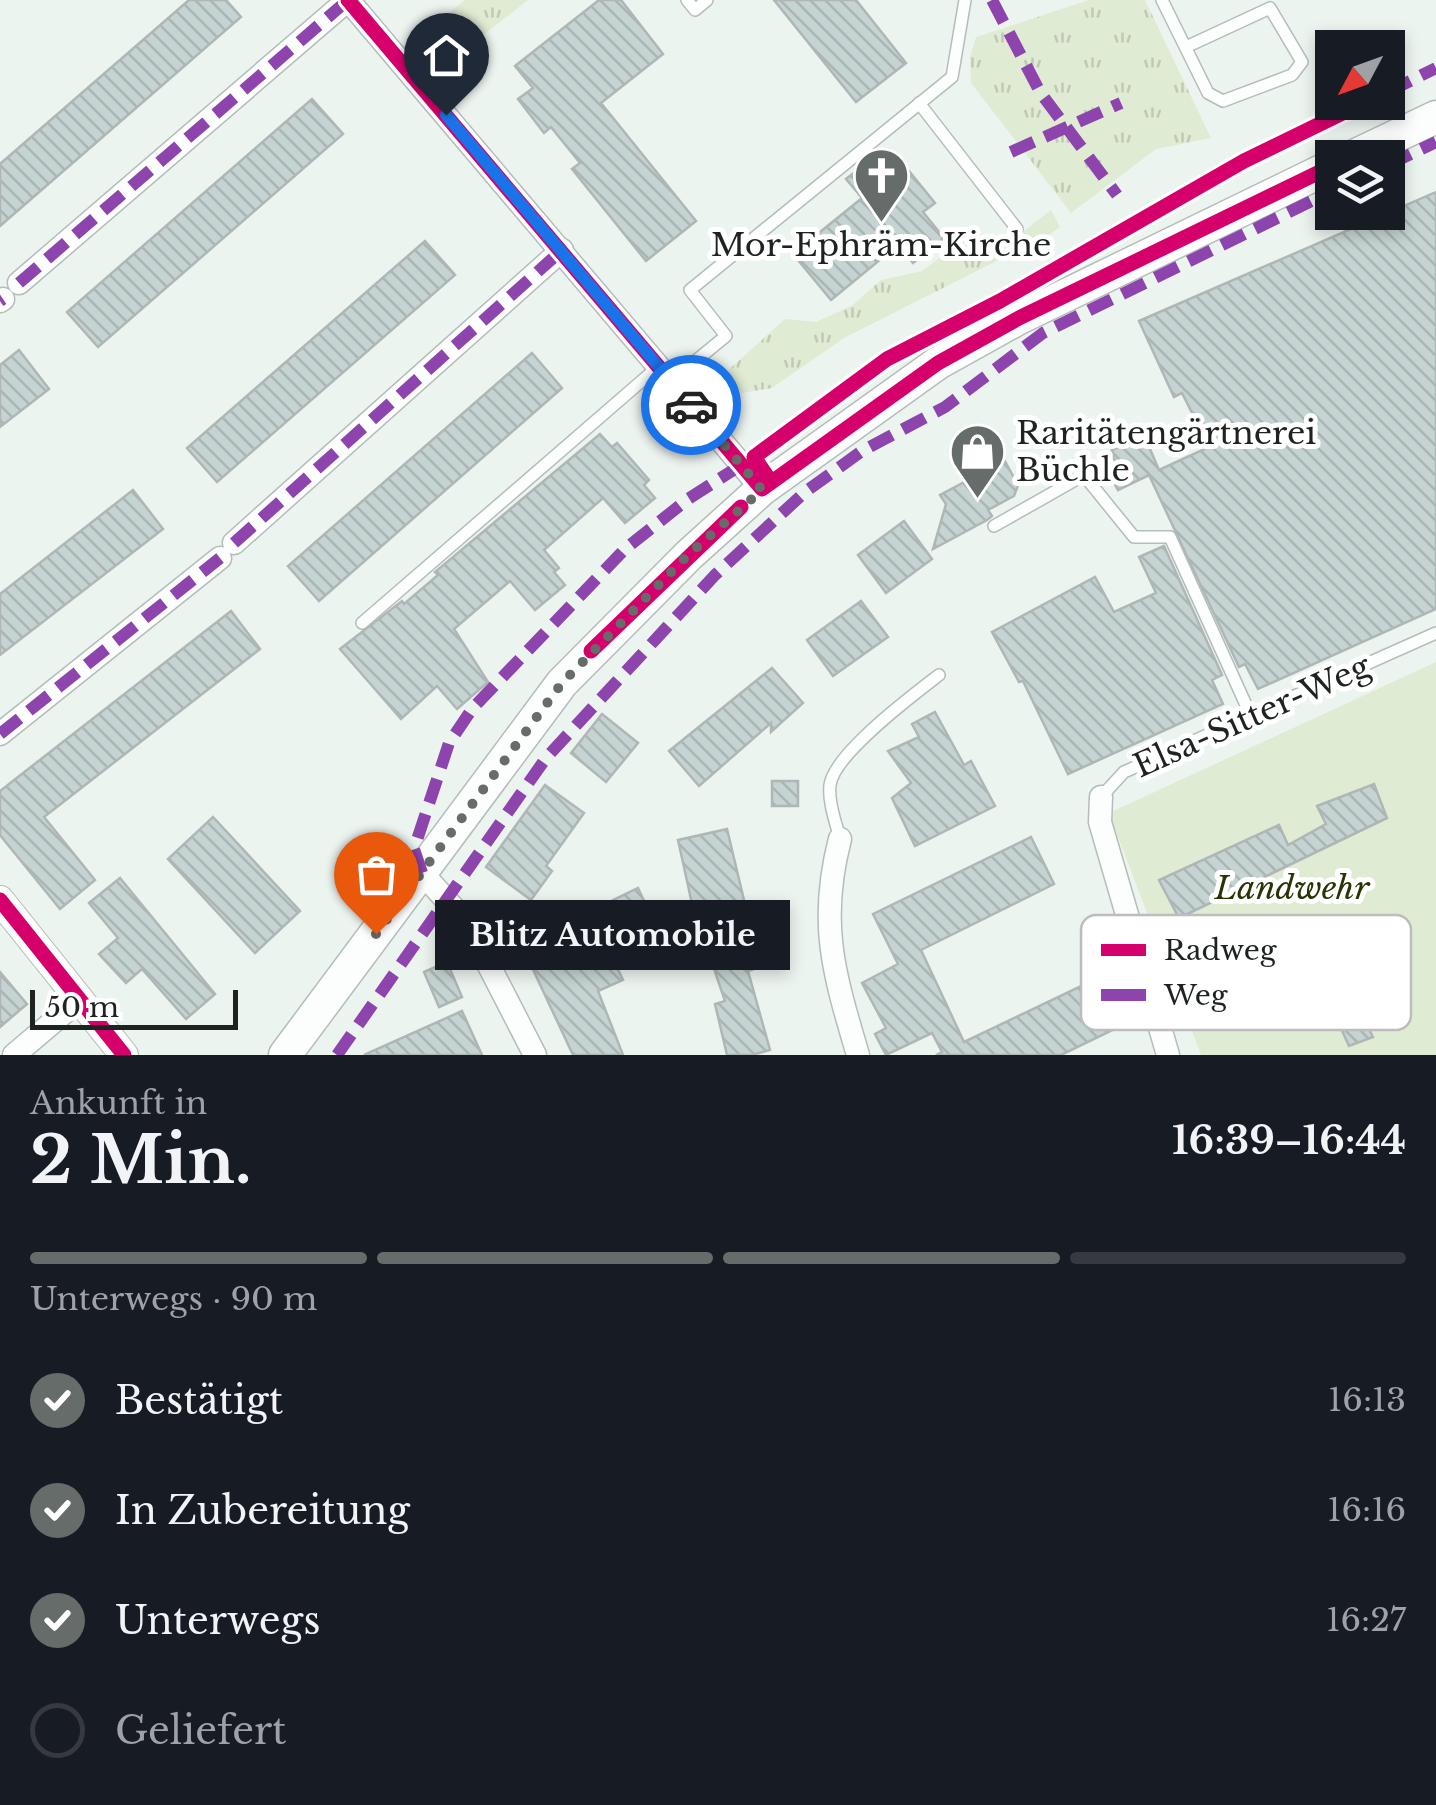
<!DOCTYPE html>
<html lang="de">
<head>
<meta charset="utf-8">
<style>
  body { margin:0; font-family:"Libre Baskerville",serif; background:#242831; color:#f1f3f6; height:100vh; display:flex; flex-direction:column; font-size:38px; white-space:nowrap }
  * { box-sizing:border-box; margin:0 }
  p { font-size:32px; color:#9ea1a6 }
  .icon { flex:none; width:55px; height:55px; fill:none; stroke:currentColor; stroke-width:2; stroke-linecap:round; stroke-linejoin:round }
  .map { position:relative; height:1055px; overflow:hidden }
  .details { display:flex; flex-direction:column; background:#171b24; flex:1 }
  .details>* { flex:none }
  .needle { width:65px; rotate:229deg }
  .buttons { position:absolute; left:1315px; top:30px; display:grid; gap:20px }
  .buttons a { display:grid; place-items:center; width:90px; height:90px; border-radius:0px; background:#171b24; box-shadow:0 5px 15px #0003; font-size:50px }
  .scale { position:absolute; left:30px; bottom:25px; width:208px; box-sizing:border-box; padding-left:10px; border:5px solid #1e2321; border-top:0; font-size:28px; line-height:35px; white-space:nowrap; color:#1e2321; -webkit-text-stroke:8px #fff; paint-order:stroke }
  .pin { position:absolute; display:grid; place-items:center; width:85px; height:85px; color:#fff; margin:-102px -42px; border-radius:50% 50% 50% 0; rotate:-45deg; box-shadow:0 0 10px #0007 }
  .pin .icon { rotate:45deg }
  .courier { position:absolute; display:grid; place-items:center; width:100px; height:100px; margin:-50px; border:8px solid #1a73e8; border-radius:50%; background:#fff; color:#222; box-shadow:0 2px 12px #0007 }
  .bubble { position:absolute; height:70px; border-radius:0px; background:#171b24; box-shadow:0 5px 15px #0003; font-size:32px; font-weight:800; line-height:70px; text-align:center }
  .overview em { font-style:normal; font-weight:800 }
  .overview div { display:flex; flex-direction:column-reverse }
  .overview { display:flex; align-items:center; justify-content:space-between; height:170px; padding:0 30px }
  h1 { font-size:65px; font-weight:800; line-height:75px }
  .bar { display:grid; grid-template-columns:repeat(4,1fr); gap:15px 10px; align-content:center; height:120px; padding:0 30px }
  .bar i { height:12px; border-radius:8px; background:#363941 }
  .bar .current { background:#666c69 }
  .bar p { grid-column:span 4 }
  ol { padding:0 30px; list-style:none }
  li { display:flex; align-items:center; gap:30px; height:110px }
  li p { margin-inline-start:auto }
  li .icon { padding:10px; border-radius:50%; background:#666c69; color:#fff; stroke-width:4 }
  li:last-child { color:#9ea1a6 }
  li i { width:55px; height:55px; border:5px solid #363941; border-radius:50% }
  .map>svg:first-child { display:block }
  .grass { fill:url(#grass-tufts) }
  .garden { fill:#e0ebd4 }
  .building { fill:url(#building-back-hatch); stroke:#b0b6b5; stroke-width:2.5 }
  .lines { fill:none; stroke-linecap:round; stroke-linejoin:round }
  .service-casing { stroke:#b6bcba; stroke-width:14 }
  .minor-casing { stroke:#b6bcba; stroke-width:25 }
  .tertiary-casing { stroke:#b6bcba; stroke-width:30 }
  .secondary-casing { stroke:#b6bcba; stroke-width:35 }
  .service { stroke:#fcfdfd; stroke-width:11 }
  .minor { stroke:#fcfdfd; stroke-width:22 }
  .tertiary { stroke:#fcfdfd; stroke-width:28 }
  .secondary { stroke:#fcfdfd; stroke-width:32 }
  .quiet { stroke:#8e44ad; stroke-width:12; stroke-dasharray:25 12; stroke-linecap:butt }
  .cycleway-casing { stroke:#fff; stroke-width:21 }
  .cycleway { stroke:#d6006c; stroke-width:15 }
  .done { stroke:#666c69; stroke-width:10; stroke-dasharray:0 18 }
  .route { stroke:#1a73e8; stroke-width:12 }
  .labels { text-anchor:middle; dominant-baseline:central; stroke-width:10; stroke-linejoin:round; paint-order:stroke }
  .poi-label { font-size:32px; fill:#1e2321; stroke:#fff }
  .street-label { font-size:32px; fill:#1e2321; stroke:#fff }
  .park-label { font-size:32px; font-style:italic; fill:#273404; stroke:#fff }
  .key { fill:#fff; stroke:#bcbdbc; stroke-width:2.5 }
  .key-label { font-size:28px; fill:#1e2321 }
</style>
</head>
<body>
<div class="map">
<svg width="1436" height="1055" viewBox="0 0 1436 1055">
  <defs>
    <pattern id="grass-tufts" width="24" height="20" patternUnits="userSpaceOnUse" patternTransform="scale(2.5)"><rect width="24" height="20" fill="#e0ebd4"/><path d="M3 7l-1-3M5 7V3M7 7l1-3M15 17l-1-3M17 17v-4M19 17l1-3" fill="none" stroke="#c0c9b6"/></pattern>
    <pattern id="building-back-hatch" width="6" height="6" patternUnits="userSpaceOnUse" patternTransform="scale(2.5)"><rect width="6" height="6" fill="#c5d4d2"/><path d="M-1 5l2 2M0 0l6 6M5-1l2 2" fill="none" stroke="#a9b6b4"/></pattern>
  </defs>
  <rect width="100%" height="100%" fill="#ecf4f0"/>
  <g class="grass">
    <polygon points="465,0 528,0 464,50 438,21"/>
    <polygon points="1089,0 1145,0 1211,138 1156,149 1071,213 971,83 970,57 976,37"/>
    <polygon points="1051,210 1060,227 1050,234 844,338 772,388 742,393 725,373 785,319 816,322 853,305 881,280 922,271 977,230 996,253"/>
  </g>
  <polygon class="garden" points="1436,662 1436,1055 1201,1055 1109,813"/>
  <g class="building">
    <polygon points="189,0 226,0 241,17 0,226 0,164"/>
    <polygon points="599,0 621,0 663,54 601,103 696,221 646,261 572,169 580,163 551,127 544,133 518,99 533,88 515,66"/>
    <polygon points="774,0 856,0 906,63 856,102"/>
    <polygon points="312,99 343,134 98,347 67,312"/>
    <polygon points="877,155 898,180 909,171 935,203 923,212 944,238 913,263 898,245 831,300 793,254 862,198 846,179"/>
    <polygon points="1436,192 1436,609 1258,689 1245,664 1239,667 1149,475 1118,490 1108,472 1118,467 1110,451 1144,435 1159,470 1209,447 1182,393 1174,397 1139,321"/>
    <polygon points="425,241 455,275 217,482 187,448"/>
    <polygon points="19,350 49,389 0,427 0,365"/>
    <polygon points="532,353 562,388 319,601 288,566"/>
    <polygon points="600,434 612,447 617,443 649,480 644,485 655,498 625,523 603,498 544,550 559,568 554,572 565,585 535,610 510,581 454,629 488,682 457,709 437,686 401,719 340,649 402,601 404,604 438,575 435,572"/>
    <polygon points="1001,454 1018,485 1014,496 988,510 992,516 987,520 933,549 946,504 940,495 968,480 965,473"/>
    <polygon points="133,490 163,529 0,655 0,594"/>
    <polygon points="904,521 932,559 886,593 858,555"/>
    <polygon points="1164,546 1222,675 1212,680 1223,704 1068,774 1023,681 1019,682 992,632 1095,577 1114,612 1156,593 1139,557"/>
    <polygon points="861,601 888,637 833,676 807,640"/>
    <polygon points="231,611 260,649 44,817 95,880 60,909 0,835 0,791"/>
    <polygon points="772,668 803,703 771,732 771,723 699,786 669,751"/>
    <polygon points="935,712 964,765 971,761 995,806 915,846 892,798 911,783 888,751 919,737 912,724"/>
    <polygon points="602,714 638,743 606,782 571,753"/>
    <rect x="772" y="781" width="26" height="25"/>
    <polygon points="1374,784 1387,818 1179,918 1159,880 1279,825 1288,845 1326,824 1317,806"/>
    <polygon points="545,785 584,813 546,866 552,871 531,900 486,867"/>
    <polygon points="213,817 300,911 255,953 168,859"/>
    <polygon points="727,829 760,967 748,971 770,1050 752,1055 727,1055 715,1004 725,1001 692,904 678,840"/>
    <polygon points="1031,837 1054,884 921,950 964,1042 1098,978 1121,1026 1061,1055 936,1055 942,1052 932,1033 886,1055 875,1034 886,1028 862,983 898,964 873,914"/>
    <polygon points="120,878 215,994 186,1019 142,969 126,983 99,954 118,938 89,903"/>
    <polygon points="638,888 652,918 633,926 640,941 611,955 623,980 598,991 623,1055 573,1055 515,931 564,908 570,921"/>
    <polygon points="447,962 462,997 439,1007 424,972"/>
    <polygon points="0,972 27,1004 0,1027"/>
    <polygon points="462,1011 482,1055 364,1055"/>
    <polygon points="1361,1014 1373,1037 1349,1046 1339,1024"/>
  </g>
  <g class="lines">
    <defs>
      <g id="service">
        <polyline points="687,0 695,10 707,0"/>
        <polyline points="1162,0 1208,93 1223,101 1292,75 1302,62 1270,8 1186,47"/>
        <polyline points="919,103 1017,229"/>
        <polyline points="671,381 726,336 690,290 952,77 965,0"/>
        <polyline points="994,526 1077,479 1087,479 1134,537 1170,537 1251,716"/>
        <polyline points="362,623 659,366"/>
        <polyline points="1101,797 1124,772 1436,633"/>
        <path d="M840 839C836 823 828 802 830 785 834 754 913 695 939 675"/>
      </g>
      <g id="minor">
        <polyline points="348,0 762,489"/>
        <polyline points="19,283 348,0"/>
        <polyline points="0,301 3,299"/>
        <polyline points="234,543 562,250"/>
        <polyline points="0,734 220,558"/>
        <polyline points="1101,797 1100,822 1168,1055"/>
        <path d="M840 839C818 923 834 974 858 1055"/>
        <polyline points="422,873 467,923 535,1055"/>
        <polyline points="14,1055 79,1000"/>
      </g>
      <polyline id="tertiary" points="0,900 124,1055"/>
      <g id="secondary">
        <polyline points="1350,158 1436,117"/>
        <polyline points="285,1055 562,683 689,555 762,489 938,363 1019,318 1332,166"/>
      </g>
    </defs>
    <use href="#service" class="service-casing"/>
    <use href="#minor" class="minor-casing"/>
    <use href="#tertiary" class="tertiary-casing"/>
    <use href="#secondary" class="secondary-casing"/>
    <use href="#service" class="service"/>
    <use href="#minor" class="minor"/>
    <use href="#tertiary" class="tertiary"/>
    <use href="#secondary" class="secondary"/>
    <g class="quiet">
      <polyline points="992,0 1040,92 1117,195"/>
      <polyline points="1388,92 1436,68"/>
      <polyline points="1011,152 1121,103"/>
      <polyline points="1388,165 1436,142"/>
      <polyline points="19,283 348,0"/>
      <polyline points="0,301 3,299"/>
      <polyline points="234,543 562,250"/>
      <polyline points="0,734 220,558"/>
      <polyline points="422,873 414,849 449,743 472,709 625,549 688,499 749,460"/>
      <polyline points="337,1055 546,758 715,575 805,492 862,451 945,407 1043,333 1332,191"/>
    </g>
    <defs>
      <g id="cycleway">
        <polyline points="348,0 762,489 938,363 1019,318 1332,166"/>
        <polyline points="771,482 754,457 887,359 1000,301 1244,161 1365,102"/>
        <polyline points="591,651 741,507"/>
        <polyline points="0,900 124,1055"/>
      </g>
    </defs>
    <use href="#cycleway" class="cycleway-casing"/>
    <use href="#cycleway" class="cycleway"/>
  </g>
  <g class="lines">
    <polyline class="done" points="376,934 562,683 688,555 762,490 691,405"/>
    <polyline class="route" points="446,115 691,405"/>
  </g>
  <defs>
    <symbol id="church-pin" viewBox="-11 -11 22 30"><path d="M0 17L-7.5 6A9.5 9.5 0 1 1 7.5 6Z" fill="#666c69" stroke="#fff"/><path d="M-1.2-6h2.4v3.5h3.3v2.4h-3.3V6h-2.4V-.1h-3.3v-2.4h3.3Z" fill="#fff"/></symbol>
    <symbol id="shop-pin" viewBox="-11 -11 22 30"><path d="M0 17L-7.5 6A9.5 9.5 0 1 1 7.5 6Z" fill="#666c69" stroke="#fff"/><path d="M-5-2.5h2.3a2.7 3.5 0 0 1 5.4 0H5L5.5 6h-11ZM-1.5-2.5h3a1.5 2.3 0 0 0-3 0Z" fill="#fff"/></symbol>
  </defs>
  <g fill-rule="evenodd">
    <use href="#church-pin" x="850" y="144" width="63" height="86"/>
    <use href="#shop-pin" x="946" y="420" width="63" height="86"/>
  </g>
  <g class="labels">
    <g class="poi-label">
      <text x="881" y="245">Mor-Ephräm-Kirche</text>
      <text x="1016" y="433" text-anchor="start">Raritätengärtnerei<tspan x="1016" dy="37">Büchle</tspan></text>
    </g>
    <g class="street-label">
      <text transform="translate(1252 716) rotate(-24)">Elsa-Sitter-Weg</text>
    </g>
    <g class="park-label">
      <text x="1292" y="888">Landwehr</text>
    </g>
  </g>
  <rect x="1081" y="915" width="330" height="115" rx="15" class="key"/>
  <rect x="1101" y="944" width="45" height="12" fill="#d6006c"/>
  <rect x="1101" y="989" width="45" height="12" fill="#8e44ad"/>
  <g class="key-label">
    <text x="1164" y="960">Radweg</text>
    <text x="1164" y="1005">Weg</text>
  </g>
</svg>
<div class="buttons">
<a><svg class="needle" viewBox="-14 -14 28 28"><path d="M0-13l5 13h-10z" fill="#e53935"/><path d="M0 13l5-13h-10z" fill="#9ea1a6"/></svg></a>
<a><svg class="icon" aria-label="layers" viewBox="0 0 24 24"><path d="M12 4l9 5-9 5-9-5zM3 14l9 5 9-5"/></svg></a>
</div>
<div class="scale">50 m</div>
<div class="pin" style="left:376px;top:934px;background:#ea580c"><svg class="icon" aria-label="bag" viewBox="0 0 24 24"><path d="M5 8h14l-1 12H6zM9 8a3 3 0 0 1 6 0"/></svg></div>
<div class="pin" style="left:446px;top:115px;background:#1f2937"><svg class="icon" aria-label="home" viewBox="0 0 24 24"><path d="M3 11l9-7 9 7M6 9v11h12V9"/></svg></div>
<div class="courier" style="left:691px;top:405px"><svg class="icon" aria-label="car" viewBox="0 0 24 24"><path d="M5 17H2v-5l4-1 3-4h7l3 4 3 1v5h-3M9 17h6M6 11h13"/><circle cx="7" cy="17" r="2"/><circle cx="17" cy="17" r="2"/></svg></div>
<div class="bubble" style="left:435px;top:900px;width:355px">Blitz Automobile</div>
</div>
<section class="details">
<div class="overview"><div><h1>2 Min.</h1><p>Ankunft in</p></div><em>16:39–16:44</em></div>
<div class="bar"><i class="current"></i><i class="current"></i><i class="current"></i><i></i><p>Unterwegs · 90 m</p></div>
<ol>
<li><svg class="icon" aria-label="check" viewBox="0 0 24 24"><path d="M5 12l5 5 9-10"/></svg>Bestätigt<p>16:13</p></li>
<li><svg class="icon" aria-label="check" viewBox="0 0 24 24"><path d="M5 12l5 5 9-10"/></svg>In Zubereitung<p>16:16</p></li>
<li><svg class="icon" aria-label="check" viewBox="0 0 24 24"><path d="M5 12l5 5 9-10"/></svg>Unterwegs<p>16:27</p></li>
<li><i></i>Geliefert</li>
</ol>
</section>
</body>
</html>
